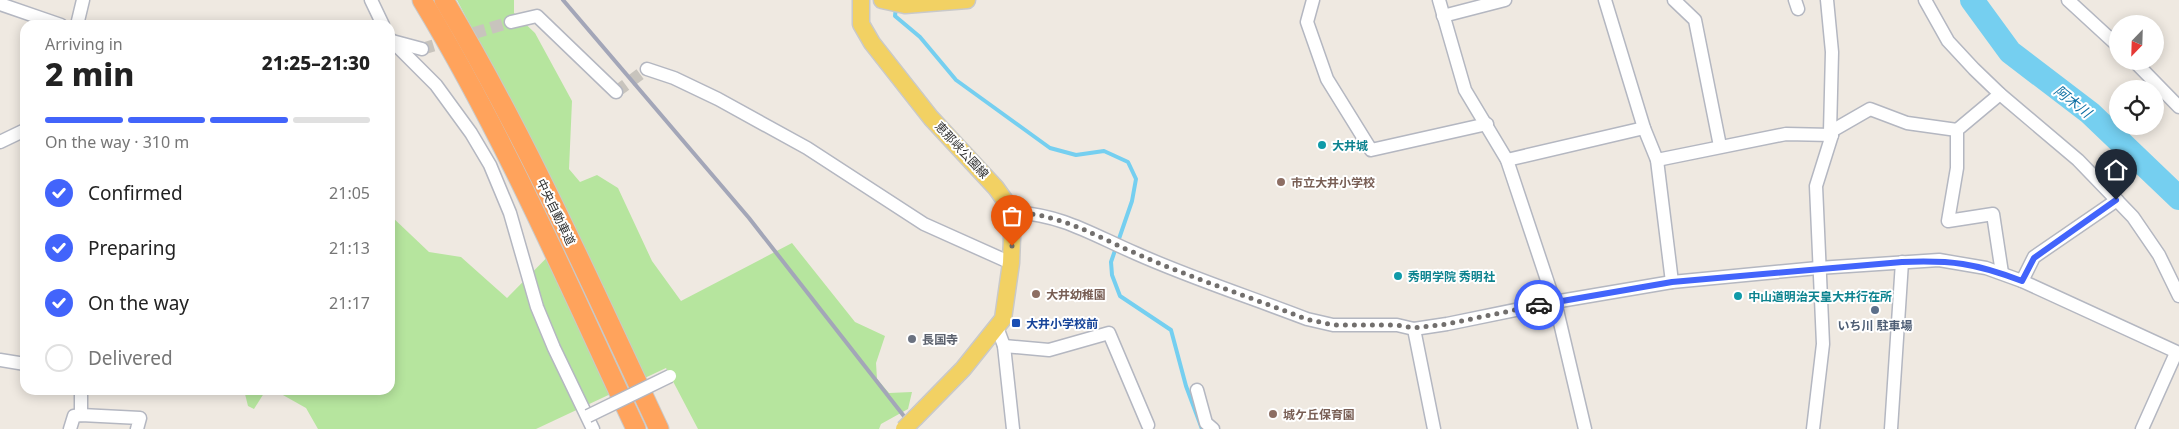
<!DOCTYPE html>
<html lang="en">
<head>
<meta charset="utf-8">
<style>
  body { margin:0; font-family:"Noto Sans","Noto Sans JP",sans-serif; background:#f6f6f6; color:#222; height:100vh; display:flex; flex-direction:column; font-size:19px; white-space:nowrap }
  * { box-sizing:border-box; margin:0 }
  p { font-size:16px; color:#767676 }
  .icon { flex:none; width:28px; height:28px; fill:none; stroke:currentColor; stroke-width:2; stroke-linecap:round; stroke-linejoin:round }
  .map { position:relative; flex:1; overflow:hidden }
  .details { position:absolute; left:20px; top:20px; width:375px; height:375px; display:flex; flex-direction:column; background:#fff; border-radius:15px; box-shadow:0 2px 12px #0003 }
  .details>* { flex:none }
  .needle { width:32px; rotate:203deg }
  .tools { position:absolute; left:2109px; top:15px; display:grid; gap:10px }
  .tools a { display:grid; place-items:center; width:55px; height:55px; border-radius:50%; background:#fff; box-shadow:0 2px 12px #0003; font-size:25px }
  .pin { position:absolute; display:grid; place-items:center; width:42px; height:42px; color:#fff; margin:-51px -21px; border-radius:50% 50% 50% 0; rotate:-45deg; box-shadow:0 0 5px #0007 }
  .pin .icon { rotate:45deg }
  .courier { position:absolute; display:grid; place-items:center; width:50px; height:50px; margin:-25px; border:4px solid #4264fb; border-radius:50%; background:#fff; color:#222; box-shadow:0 1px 6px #0007 }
  .overview em { font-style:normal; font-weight:800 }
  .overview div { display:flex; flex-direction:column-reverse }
  .overview { display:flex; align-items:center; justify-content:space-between; height:85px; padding:0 25px }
  h1 { font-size:32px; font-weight:800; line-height:38px }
  .bar { display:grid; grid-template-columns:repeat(4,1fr); gap:8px 5px; align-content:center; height:60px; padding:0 25px }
  .bar i { height:6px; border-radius:4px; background:#e0e0e0 }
  .bar .selected { background:#4264fb }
  .bar p { grid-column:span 4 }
  ol { padding:0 25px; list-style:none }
  li { display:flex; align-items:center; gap:15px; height:55px }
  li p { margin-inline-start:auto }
  li .icon { padding:5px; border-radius:50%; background:#4264fb; color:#fff; stroke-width:4 }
  li:last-child { color:#767676 }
  li i { width:28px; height:28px; border:2px solid #e0e0e0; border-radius:50% }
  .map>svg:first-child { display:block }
  .green { fill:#b6e59e }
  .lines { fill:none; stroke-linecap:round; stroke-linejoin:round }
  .stream { stroke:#75cff0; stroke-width:4 }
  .river { stroke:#75cff0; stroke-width:24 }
  .minor-tunnel { stroke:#c8c4bd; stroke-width:12; stroke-dasharray:12 6; stroke-linecap:butt }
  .minor-casing { stroke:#b4b7c1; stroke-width:15 }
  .major-casing { stroke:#c9c9c9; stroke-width:19 }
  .highway-casing { stroke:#c9c9c9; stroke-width:21 }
  .minor { stroke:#fff; stroke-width:12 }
  .major { stroke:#f2d163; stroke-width:16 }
  .highway { stroke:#ffa35c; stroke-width:19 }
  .rail { stroke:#a3a6b8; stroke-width:4 }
  .minor-bridge-casing { stroke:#b4b7c1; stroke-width:15; stroke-linecap:butt }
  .major-bridge-casing { stroke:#c9c9c9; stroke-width:19; stroke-linecap:butt }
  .minor-bridge { stroke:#fff; stroke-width:12 }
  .major-bridge { stroke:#f2d163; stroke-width:16 }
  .done { stroke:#726f6d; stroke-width:5; stroke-dasharray:0 9 }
  .route { stroke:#4264fb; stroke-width:6 }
  .culture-dot { fill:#0f9aa8; stroke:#fff; stroke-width:2 }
  .education-dot { fill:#8d6e63; stroke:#fff; stroke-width:2 }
  .service-dot { fill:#5c6f8a; stroke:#fff; stroke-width:2 }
  .transit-dot { fill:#1a4fb4; stroke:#fff; stroke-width:2 }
  .worship-dot { fill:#6b7280; stroke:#fff; stroke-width:2 }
  .labels { text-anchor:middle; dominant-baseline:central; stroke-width:4; stroke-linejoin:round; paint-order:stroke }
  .culture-label { font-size:12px; font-weight:bold; fill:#0d838f; stroke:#fff; text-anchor:start }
  .street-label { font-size:12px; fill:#2e2e2e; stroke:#fff }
  .education-label { font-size:12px; font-weight:bold; fill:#785e54; stroke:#fff; text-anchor:start }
  .transit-label { font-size:12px; font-weight:bold; fill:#164399; stroke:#fff; text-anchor:start }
  .service-label { font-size:12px; font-weight:bold; fill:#4e5e75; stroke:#fff }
  .worship-label { font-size:12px; font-weight:bold; fill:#5b616d; stroke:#fff; text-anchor:start }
  .water-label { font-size:14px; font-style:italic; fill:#0d6fa3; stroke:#fff }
</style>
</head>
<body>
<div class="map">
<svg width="2179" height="429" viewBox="0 0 2179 429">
  <rect width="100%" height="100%" fill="#efe9e1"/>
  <g class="green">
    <polygon points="457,0 514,0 514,13 535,33 572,101 569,169 580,182 597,175 618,188 652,261 681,301 792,243 855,322 885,336 876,363 877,379 889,393 912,392 908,409 881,424 879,429 698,429 666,368 536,429 318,429 306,408 274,390 390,390 390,215 429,252 461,257 507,298 576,228"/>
    <polygon points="244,390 266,390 254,409 248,406"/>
  </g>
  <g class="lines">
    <polyline class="stream" points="896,7 895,16 920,37 956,80 1050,148 1076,155 1104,151 1128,162 1136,179 1132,201 1111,262 1112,275 1120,296 1171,330 1186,386 1202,429"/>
    <polyline class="river" points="1972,0 2010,52 2090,113 2179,198"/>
    <g class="minor-tunnel">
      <polyline points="422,49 511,22"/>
      <polyline points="616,92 647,69"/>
    </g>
    <defs>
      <g id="minor">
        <polyline points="371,0 383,25"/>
        <polyline points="1313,0 1307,22 1327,79 1371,150 1487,124"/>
        <polyline points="1439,0 1465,90 1507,160 1557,310 1585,429"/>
        <polyline points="1605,0 1644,128 1657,160 1672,282"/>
        <polyline points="1674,0 1695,20 1720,146"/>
        <polyline points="1795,0 1798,9"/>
        <polyline points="1925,0 1948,41 1974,69 2000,94 2078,160 2133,217 2159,255 2179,296"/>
        <polyline points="2068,0 2118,46"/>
        <polyline points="0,4 61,25"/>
        <polyline points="1443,16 1505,0"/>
        <polyline points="511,22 537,16 616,92"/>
        <polyline points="77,25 83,0"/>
        <polyline points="390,39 436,85 471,133 490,165 510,213 537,307 554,348 593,429"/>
        <polyline points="392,41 422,49"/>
        <polyline points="2134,61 2179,107"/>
        <polyline points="647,69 674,78 718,99 807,148 924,224 1011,263"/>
        <polyline points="2000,94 1957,130 1957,168 1948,221 1993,214 2002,273"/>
        <polyline points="1830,132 1870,109 1907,123 1957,130"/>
        <polyline points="0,142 25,130"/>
        <polyline points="1507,160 1644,128"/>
        <polyline points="1657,160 1786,134 1832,135"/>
        <path d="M1013 212C1063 215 1091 234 1135 253 1191 278 1250 297 1307 319L1333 325H1397L1414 329 1447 324 1554 302 1672 282 1818 268 1939 260 1986 268 2022 281 2179 353"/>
        <polyline points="2022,281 2034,257 2117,200"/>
        <polyline points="997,327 1004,346 1013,429"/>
        <polyline points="1414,329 1434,429"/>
        <polyline points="1004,346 1049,350 1109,333 1148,425"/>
        <polyline points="0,360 25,364"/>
        <polyline points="81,390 81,415"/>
        <polyline points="1197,390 1206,423 1213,429"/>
        <polyline points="70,429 74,416 81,415 140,418 137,429"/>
        <polyline points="1813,429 1823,344 1816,186 1832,135 1830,132 1832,52 1827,0"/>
        <polyline points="1891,429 1902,262"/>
        <polyline points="2142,429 2176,353"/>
      </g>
      <g id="major">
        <polyline points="861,0 861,24 872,43 931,118 996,188 1013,212 1011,263 1003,319 963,369 916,417"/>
        <polyline points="882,0 905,5 967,0"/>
      </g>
      <g id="highway">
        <path d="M422 0C505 137 568 284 636 429"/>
        <path d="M444 0C526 137 591 284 659 429"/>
      </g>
    </defs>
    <use href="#minor" class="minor-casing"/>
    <use href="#major" class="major-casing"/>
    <use href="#highway" class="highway-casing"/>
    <use href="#minor" class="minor"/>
    <use href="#major" class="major"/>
    <use href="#highway" class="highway"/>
    <polyline class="rail" points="563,0 749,218 914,429"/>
    <defs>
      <polyline id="minor-bridge" points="588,416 670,376"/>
      <polyline id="major-bridge" points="904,429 916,417"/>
    </defs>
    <use href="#minor-bridge" class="minor-bridge-casing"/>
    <use href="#major-bridge" class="major-bridge-casing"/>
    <use href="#minor-bridge" class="minor-bridge"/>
    <use href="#major-bridge" class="major-bridge"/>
  </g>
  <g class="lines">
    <path class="done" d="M1012 246 1013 212C1063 215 1091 234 1135 253 1191 278 1250 297 1306 319L1333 325H1397L1414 328 1447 324 1539 305"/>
    <path class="route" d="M1539 305 1672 282 1902 262C1951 260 1975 263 2022 281L2034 258 2116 200"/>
  </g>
  <g class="culture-dot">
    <circle cx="1322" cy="145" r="5"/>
    <circle cx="1398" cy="276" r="5"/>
    <circle cx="1738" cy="296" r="5"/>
  </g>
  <g class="education-dot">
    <circle cx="1281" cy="182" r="5"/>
    <circle cx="1036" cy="294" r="5"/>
    <circle cx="1273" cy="414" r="5"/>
  </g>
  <circle class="service-dot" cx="1875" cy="310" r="5"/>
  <rect class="transit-dot" x="1011" y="318" width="10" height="10" rx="2.5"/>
  <circle class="worship-dot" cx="912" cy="339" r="5"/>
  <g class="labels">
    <g class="culture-label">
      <text x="1332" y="145">大井城</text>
      <text x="1408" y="276">秀明学院 秀明社</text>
      <text x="1748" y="296">中山道明治天皇大井行在所</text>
    </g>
    <g class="street-label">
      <text transform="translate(962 150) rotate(47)">恵那峡公園線</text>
      <text transform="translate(556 212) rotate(64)">中央自動車道</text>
    </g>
    <g class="education-label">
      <text x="1291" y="182">市立大井小学校</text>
      <text x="1046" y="294">大井幼稚園</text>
      <text x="1283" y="414">城ケ丘保育園</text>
    </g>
    <g class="transit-label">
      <text x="1026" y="323">大井小学校前</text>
    </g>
    <g class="service-label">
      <text x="1875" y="325">いち川 駐車場</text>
    </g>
    <g class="worship-label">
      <text x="922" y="339">長国寺</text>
    </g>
    <g class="water-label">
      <text transform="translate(2073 101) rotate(38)">阿木川</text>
    </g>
  </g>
</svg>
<div class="tools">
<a><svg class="needle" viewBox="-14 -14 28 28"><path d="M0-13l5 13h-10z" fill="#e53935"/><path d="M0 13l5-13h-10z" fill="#767676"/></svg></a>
<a><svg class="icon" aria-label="locate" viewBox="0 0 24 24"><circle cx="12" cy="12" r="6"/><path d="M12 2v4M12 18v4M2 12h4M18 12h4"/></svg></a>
</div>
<div class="pin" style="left:1012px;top:246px;background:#ea580c"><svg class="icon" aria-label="bag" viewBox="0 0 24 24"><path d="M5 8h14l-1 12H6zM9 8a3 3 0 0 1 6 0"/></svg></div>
<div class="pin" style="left:2116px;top:200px;background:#1f2937"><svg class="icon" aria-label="home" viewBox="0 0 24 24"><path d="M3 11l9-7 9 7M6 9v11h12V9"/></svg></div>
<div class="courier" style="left:1539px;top:305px"><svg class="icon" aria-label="car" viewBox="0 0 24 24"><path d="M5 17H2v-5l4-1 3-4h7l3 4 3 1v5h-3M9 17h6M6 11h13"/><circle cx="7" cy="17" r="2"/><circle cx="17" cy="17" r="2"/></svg></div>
<section class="details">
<div class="overview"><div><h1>2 min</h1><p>Arriving in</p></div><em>21:25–21:30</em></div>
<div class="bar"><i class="selected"></i><i class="selected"></i><i class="selected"></i><i></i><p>On the way · 310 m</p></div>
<ol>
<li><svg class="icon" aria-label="check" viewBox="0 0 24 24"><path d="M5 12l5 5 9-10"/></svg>Confirmed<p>21:05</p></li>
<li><svg class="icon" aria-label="check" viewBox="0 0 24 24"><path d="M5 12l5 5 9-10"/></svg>Preparing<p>21:13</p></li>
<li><svg class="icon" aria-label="check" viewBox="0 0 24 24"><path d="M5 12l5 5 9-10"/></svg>On the way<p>21:17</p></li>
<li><i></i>Delivered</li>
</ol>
</section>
</div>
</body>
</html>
